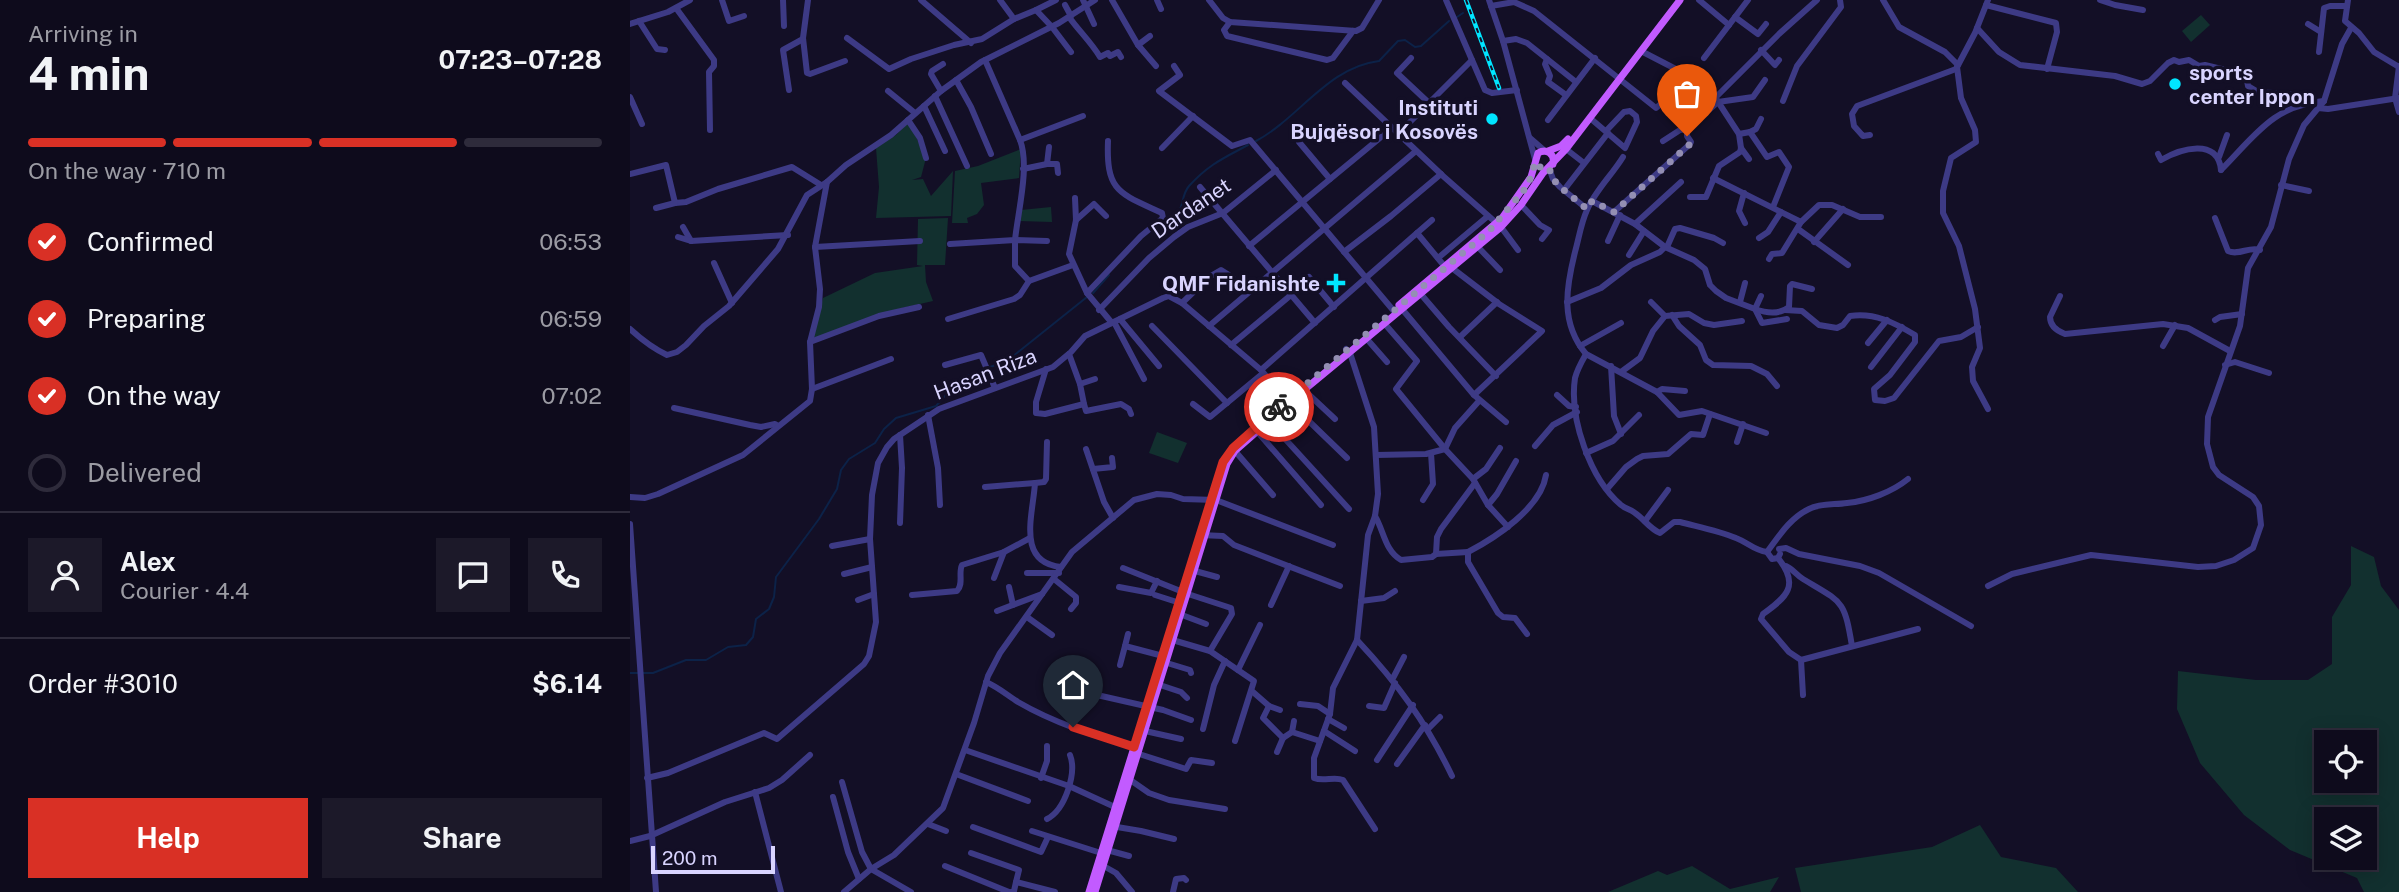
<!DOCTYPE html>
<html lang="en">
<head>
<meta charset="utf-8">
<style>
  body { margin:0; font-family:"Public Sans",sans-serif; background:#1c1929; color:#f1f3f6; height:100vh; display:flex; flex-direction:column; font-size:26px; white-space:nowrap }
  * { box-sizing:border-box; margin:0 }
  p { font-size:23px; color:#9b9ba3 }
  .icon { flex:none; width:38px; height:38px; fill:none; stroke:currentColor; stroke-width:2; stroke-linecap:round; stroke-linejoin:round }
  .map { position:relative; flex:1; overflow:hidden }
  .drawer { display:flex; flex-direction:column; background:#0e0b1c; width:630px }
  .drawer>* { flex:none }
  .fabs { position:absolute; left:1684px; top:730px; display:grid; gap:14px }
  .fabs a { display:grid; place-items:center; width:63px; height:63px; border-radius:0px; background:#0e0b1c; box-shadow:0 4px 18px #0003,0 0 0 2px #2e2b3b; font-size:35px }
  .scale { position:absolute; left:21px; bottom:18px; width:124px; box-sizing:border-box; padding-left:7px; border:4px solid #d9d4ff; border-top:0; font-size:19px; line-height:24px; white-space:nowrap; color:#d9d4ff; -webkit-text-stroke:5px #130f26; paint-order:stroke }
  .pin { position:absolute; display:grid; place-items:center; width:60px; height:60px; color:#fff; margin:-72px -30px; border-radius:50% 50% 50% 0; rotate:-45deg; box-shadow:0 0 7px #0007 }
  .pin .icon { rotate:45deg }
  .courier { position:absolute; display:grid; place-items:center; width:70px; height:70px; margin:-35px; border:5px solid #d93025; border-radius:50%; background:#fff; color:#222; box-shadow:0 2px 9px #0007 }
  .headline em { font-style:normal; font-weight:700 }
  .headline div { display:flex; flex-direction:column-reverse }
  .headline { display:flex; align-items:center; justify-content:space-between; height:119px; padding:0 28px }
  h1 { font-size:46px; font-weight:700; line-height:52px }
  .bar { display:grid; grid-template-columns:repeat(4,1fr); gap:10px 7px; align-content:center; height:84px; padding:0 28px }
  .bar i { height:9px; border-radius:5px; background:#2e2b3b }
  .bar .selected { background:#d93025 }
  .bar p { grid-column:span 4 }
  .line { display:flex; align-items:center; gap:18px; padding:0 28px; border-top:2px solid #2e2b3b }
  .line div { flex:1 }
  .round { display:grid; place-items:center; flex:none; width:74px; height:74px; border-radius:0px; background:#1c1929 }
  ol { padding:0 28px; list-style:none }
  li { display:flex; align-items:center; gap:21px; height:77px }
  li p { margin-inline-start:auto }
  li .icon { padding:7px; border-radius:50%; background:#d93025; color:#fff; stroke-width:4 }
  li:last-child { color:#9b9ba3 }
  li i { width:38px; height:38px; border:4px solid #2e2b3b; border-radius:50% }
  .button { display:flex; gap:14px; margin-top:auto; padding:14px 28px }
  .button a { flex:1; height:80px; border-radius:0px; background:#d93025; color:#fff; font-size:28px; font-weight:700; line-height:80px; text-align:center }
  .button a+a { background:#1c1929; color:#f1f3f6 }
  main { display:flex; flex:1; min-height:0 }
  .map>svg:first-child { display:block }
  .green { fill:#12302f; fill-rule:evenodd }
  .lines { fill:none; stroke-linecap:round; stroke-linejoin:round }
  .stream { stroke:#0c2248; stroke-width:2 }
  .minor { stroke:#3d3a85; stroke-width:6 }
  .major { stroke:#c25bff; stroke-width:7 }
  .rail-casing { stroke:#00e5ff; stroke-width:4.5 }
  .rail { stroke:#130f26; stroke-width:2; stroke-dasharray:5; stroke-linecap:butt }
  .done { stroke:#948fb3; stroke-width:7; stroke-dasharray:0 12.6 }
  .route { stroke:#d93025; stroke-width:9 }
  .poi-dot { fill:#00e5ff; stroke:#130f26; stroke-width:2.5 }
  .labels { text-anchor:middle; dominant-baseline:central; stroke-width:7; stroke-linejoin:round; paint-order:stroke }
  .poi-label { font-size:21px; font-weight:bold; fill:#d9d4ff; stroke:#130f26; text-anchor:end }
  .street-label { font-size:21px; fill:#d9d4ff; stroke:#130f26 }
</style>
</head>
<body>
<main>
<section class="drawer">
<div class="headline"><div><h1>4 min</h1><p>Arriving in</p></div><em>07:23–07:28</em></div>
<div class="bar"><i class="selected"></i><i class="selected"></i><i class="selected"></i><i></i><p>On the way · 710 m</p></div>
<ol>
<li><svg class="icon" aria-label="check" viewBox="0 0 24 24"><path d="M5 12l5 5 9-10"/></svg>Confirmed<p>06:53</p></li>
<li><svg class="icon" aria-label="check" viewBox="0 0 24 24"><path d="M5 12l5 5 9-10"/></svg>Preparing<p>06:59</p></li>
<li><svg class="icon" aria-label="check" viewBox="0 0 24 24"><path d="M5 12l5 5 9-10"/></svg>On the way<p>07:02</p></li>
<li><i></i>Delivered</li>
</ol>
<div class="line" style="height:126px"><a class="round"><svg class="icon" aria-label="person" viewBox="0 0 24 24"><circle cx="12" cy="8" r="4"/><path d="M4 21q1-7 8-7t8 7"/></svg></a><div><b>Alex</b><p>Courier · 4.4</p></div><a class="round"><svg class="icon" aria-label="chat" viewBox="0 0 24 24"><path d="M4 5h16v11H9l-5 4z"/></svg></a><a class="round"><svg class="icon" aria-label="phone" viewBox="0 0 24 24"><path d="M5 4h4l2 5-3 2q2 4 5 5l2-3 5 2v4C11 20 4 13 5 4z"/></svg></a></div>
<div class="line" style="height:91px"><div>Order #3010</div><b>$6.14</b></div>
<div class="button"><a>Help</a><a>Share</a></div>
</section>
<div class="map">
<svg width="1769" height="892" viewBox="0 0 1769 892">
  <rect width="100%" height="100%" fill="#130f26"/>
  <g class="green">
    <polygon points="1571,15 1580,25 1561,42 1552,31"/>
    <polygon points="279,122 296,158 291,177 282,180 293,179 301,196 323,171 321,216 246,218 249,187 246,148 266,135"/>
    <polygon points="391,149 389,178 351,183 354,205 347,214 337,218 338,223 322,223 325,171 348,166"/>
    <polygon points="421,207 422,222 389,221 391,210"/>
    <polygon points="318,218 315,265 295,265 296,282 303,301 272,308 183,339 193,298 245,273 293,266 287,265 288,219"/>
    <polygon points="527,432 557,443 548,463 519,453"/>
    <path d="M1721 546 1744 557 1751 586 1769 610V892H1734L1727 878 1660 850 1614 815 1570 763 1547 709 1548 671 1626 680H1678L1702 664V617L1721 585ZM1696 742H1734V780H1696ZM1696 819H1734V858H1696Z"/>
    <polygon points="1350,825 1371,857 1426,868 1448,892 1171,892 1165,868 1302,847"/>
    <polygon points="1062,866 1100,889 1149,877 1140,892 978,892 1028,871 1037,875"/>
  </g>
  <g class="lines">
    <g class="stream">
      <polyline points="827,17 833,13"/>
      <path d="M626 141C669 118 698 67 749 61L768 41 775 40 785 47 791 46 819 21"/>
      <path d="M535 220C558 214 548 199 559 186 579 164 594 158 618 145"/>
      <polyline points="463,293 479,275"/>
      <polyline points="360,367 377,361 457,297"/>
      <polyline points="0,673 23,673 56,660 76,660 98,647 116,645 123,637 126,619 139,609 144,597 146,577 189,519 207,489 211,470 219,459 245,443 254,429 266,418 306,406 330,379 355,369"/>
    </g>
    <g class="minor">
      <polyline points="92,0 99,21 114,16"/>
      <polyline points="153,0 154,26"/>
      <polyline points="178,0 173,38 177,73 180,74 215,61"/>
      <polyline points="291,0 341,43"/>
      <polyline points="370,0 384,19"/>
      <polyline points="453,0 464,24"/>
      <polyline points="482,0 508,45 526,66"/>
      <polyline points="527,0 531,9"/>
      <polyline points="579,0 593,18 600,22 726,31 732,28 749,0"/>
      <polyline points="816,0 855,90 862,93 887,90"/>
      <polyline points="859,0 873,41 905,159"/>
      <polyline points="1069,0 1099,25"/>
      <polyline points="1253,0 1269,27 1315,52 1328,65"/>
      <polyline points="1470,0 1485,5 1513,10"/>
      <polyline points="1718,0 1715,21 1729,33 1744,52 1769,67"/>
      <polyline points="435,5 441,16"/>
      <polyline points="1356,5 1426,23 1427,32 1417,69"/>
      <polyline points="861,6 884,2 904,11 1026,108 1040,96"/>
      <polyline points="46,8 84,60 84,66 79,72 80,130"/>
      <polyline points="406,10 426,0"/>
      <path d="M439 17C449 31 461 42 470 57L478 53 480 56 488 52 491 57"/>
      <polyline points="1105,17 1128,34 1136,24"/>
      <polyline points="9,21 27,49 35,50"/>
      <polyline points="600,22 594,30 597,36 697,60 703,58 723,31"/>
      <polyline points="0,24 38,12 60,0"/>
      <polyline points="1678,24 1691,32"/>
      <polyline points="1347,28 1369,52 1390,65 1485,76 1512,84 1520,81 1538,63 1544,60 1549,62 1559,60 1569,66 1575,65 1616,75 1618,86 1628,92 1672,95 1681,102"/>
      <polyline points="217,38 259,69 281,59 324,45 352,39 384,19 406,10 422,27 441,52"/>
      <polyline points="873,41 886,39 897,43 946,82"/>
      <polyline points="508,45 520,36"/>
      <polyline points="1131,50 1145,65 1149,60"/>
      <polyline points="1011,51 1067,80 1081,91 1109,134 1111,148 1110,152 1089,166 1076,197 1060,197"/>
      <polyline points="1689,52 1694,8 1700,6 1717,6"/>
      <polyline points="781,58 767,73 799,103"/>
      <polyline points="1074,58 1118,0"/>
      <polyline points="917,59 915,64 920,76 918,82 936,95"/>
      <polyline points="355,60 390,140 453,116"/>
      <polyline points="544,66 550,75 529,91 602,146 620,140 763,310"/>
      <polyline points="1769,66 1765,98 1769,112"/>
      <polyline points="1327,67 1331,98 1345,130 1346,142 1321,158 1313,191 1313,213 1329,246 1345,309 1350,348 1342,367 1343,381 1358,409"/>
      <polyline points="326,80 341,107 361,154"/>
      <polyline points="715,83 813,176 871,227 888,250"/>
      <polyline points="159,90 153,50 173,39"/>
      <polyline points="258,91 285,113"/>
      <polyline points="311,91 301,74 302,71 313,64"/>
      <polyline points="305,96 337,166"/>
      <polyline points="0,97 12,124"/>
      <polyline points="1085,98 1149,34 1187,0"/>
      <polyline points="1153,101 1167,66 1211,7 1210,0"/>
      <polyline points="294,106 315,151"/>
      <polyline points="1688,108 1698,109 1769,98"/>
      <polyline points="960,118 995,148 1007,122 1006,116 1000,111 994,112 976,131"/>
      <polyline points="278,120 290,138 296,158"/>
      <polyline points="918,120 965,58"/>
      <polyline points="1120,132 1126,129 1131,119"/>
      <polyline points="768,134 842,60"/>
      <polyline points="1109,134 1120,132 1137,157 1149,152 1159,167 1143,207"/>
      <polyline points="1240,135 1233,136 1224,126 1222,114 1227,106 1326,69 1345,33 1358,0"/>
      <polyline points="900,138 915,151"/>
      <polyline points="1033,141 1050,130 1057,129"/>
      <polyline points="669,142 700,179"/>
      <polyline points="532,148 563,116"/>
      <polyline points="1111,148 1119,159"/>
      <polyline points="936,149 954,163"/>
      <path d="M1528 154 1531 160C1550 149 1588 137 1591 170"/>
      <path d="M993 157C982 175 965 191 957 210 951 223 949 238 945 252 936 288 930 323 956 354L1027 392 1049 415 1072 411 1136 433"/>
      <polyline points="1589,157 1597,135"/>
      <polyline points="417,164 419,147"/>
      <polyline points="919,168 923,179 930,187 957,209"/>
      <polyline points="393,169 417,164 427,164 428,173"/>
      <path d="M1591 170C1624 137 1643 105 1694 101"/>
      <polyline points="0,174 36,165 45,203 56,202 88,189 162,167 191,185"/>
      <polyline points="1083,178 1171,222"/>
      <polyline points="1651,185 1679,191"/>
      <polyline points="570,187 685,323"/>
      <polyline points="934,190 978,133"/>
      <polyline points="1114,193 1109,211 1115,223"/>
      <polyline points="445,198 446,220 439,254 457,293 482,323"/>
      <polyline points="962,201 1005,224 1035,247 1064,260 1075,269 1080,285 1086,291 1096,298 1125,309 1132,323 1157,319"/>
      <polyline points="891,205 910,225 919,230 912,239"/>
      <polyline points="26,208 45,203"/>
      <polyline points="984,212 1059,145 1061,142 1057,136 1057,129 1088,102 1123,97 1135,80"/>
      <path d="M1585 218 1598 251C1609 256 1619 246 1630 250"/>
      <polyline points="446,220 464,204 476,216"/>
      <polyline points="1005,224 1051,182"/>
      <polyline points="53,227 61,241 158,235"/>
      <polyline points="1168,229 1218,265"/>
      <polyline points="787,233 802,220"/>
      <polyline points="48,237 61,241"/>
      <polyline points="1129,238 1138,232 1151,212"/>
      <polyline points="978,241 990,215"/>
      <polyline points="1184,242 1213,209"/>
      <path d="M320 244 385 240C388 211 400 166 390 140"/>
      <polyline points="619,246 762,128"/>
      <polyline points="185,247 290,241"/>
      <polyline points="848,247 870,270"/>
      <polyline points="1037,247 1045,229 1050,228 1084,238 1093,243"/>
      <polyline points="714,252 761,216 811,174"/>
      <polyline points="999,255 1014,231"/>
      <polyline points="808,258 858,216"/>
      <polyline points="1139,259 1142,254 1152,253 1171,222 1189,205 1202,205 1230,217 1251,217"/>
      <polyline points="84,263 102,303"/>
      <polyline points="822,268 869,304 912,331 844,395"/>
      <polyline points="679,277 704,307"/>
      <polyline points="399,281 385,266 385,240 417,241"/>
      <polyline points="789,292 819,327 866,376"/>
      <path d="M457 293 511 236 533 218 532 213C489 193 476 192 478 141"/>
      <path d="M1131 296 1125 309C1136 313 1149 315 1159 307L1160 286 1162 284 1182 289"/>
      <path d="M1430 296 1420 317C1420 326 1427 331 1435 334L1533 324 1558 328 1600 351"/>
      <polyline points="937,302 971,288 1001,265 1030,252 1035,247"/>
      <polyline points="1021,302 1035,316"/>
      <polyline points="1110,302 1115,283"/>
      <polyline points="552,303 579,277 591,270 602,277 616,294"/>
      <polyline points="772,309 844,395 876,422"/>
      <polyline points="469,310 519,258 544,237 558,227 593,213 646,170"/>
      <path d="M1155 310 1172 311 1189 325 1207 328 1213 325 1220 316C1244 312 1265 323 1285 335V342L1260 375 1244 389 1245 400 1255 401 1264 398 1309 341 1331 337 1348 327"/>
      <polyline points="1042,315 1049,326 1070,345 1076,360 1083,365 1121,366 1137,374 1147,386"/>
      <polyline points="318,319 384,299 390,295 399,281 443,265"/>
      <polyline points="490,319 529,366"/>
      <polyline points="1585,320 1590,317 1612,314"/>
      <polyline points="484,322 514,379"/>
      <polyline points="754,323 787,361 766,389 815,449 843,479 858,505 878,527"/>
      <polyline points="522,326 597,403"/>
      <polyline points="579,326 786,151"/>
      <path d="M0 329C12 340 22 348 37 355L47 352 56 345 74 326 99 306 148 249 177 195 197 182"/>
      <polyline points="830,337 867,302"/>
      <polyline points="736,338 757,362"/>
      <polyline points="180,342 249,316 289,307"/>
      <polyline points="1238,343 1257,320"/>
      <polyline points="601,345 661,295"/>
      <polyline points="950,346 991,323"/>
      <polyline points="1533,346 1545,325"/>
      <path d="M716 349 720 353 744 427 748 494 745 516 738 535 727 640 703 688 700 714 684 758V778C694 782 704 776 713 780L745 829"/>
      <polyline points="439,354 450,384 454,404"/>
      <path d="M956 354C952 361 947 370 945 378 939 418 960 479 991 505 996 509 1000 509 1005 513 1014 519 1020 529 1030 533L1044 522H1050C1069 527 1089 531 1106 538 1119 543 1123 550 1137 552L1142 559 1148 558"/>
      <polyline points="315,365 351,355 365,388"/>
      <polyline points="1595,365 1605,362 1639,373"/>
      <polyline points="981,366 984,416 991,434"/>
      <polyline points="1241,367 1272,327"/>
      <polyline points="416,369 406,402 406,413 415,414 454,404 456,411 491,404 499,409 501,414"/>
      <polyline points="631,370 787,233 816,268"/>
      <polyline points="991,372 1010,358 1023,331 1035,316 1059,314 1074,323 1084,325 1112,321"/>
      <polyline points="450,384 465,379"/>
      <polyline points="182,389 261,359"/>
      <polyline points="674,390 705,419"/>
      <polyline points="1027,392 1032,389 1055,391"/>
      <polyline points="927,395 939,406 946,407"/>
      <polyline points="563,404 580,417 632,374"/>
      <polyline points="44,408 120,425 131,427 145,424 148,426"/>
      <polyline points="298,415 308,468 310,505"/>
      <polyline points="636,418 719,509"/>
      <polyline points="625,429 691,505"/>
      <path d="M417 442 416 479 414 482 405 483C403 515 386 562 431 567"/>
      <polyline points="1107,442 1113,424"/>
      <polyline points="905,446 923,425 947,412"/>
      <polyline points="456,449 474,502 483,518"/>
      <polyline points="605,451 643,495"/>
      <polyline points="956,453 983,441 1009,415"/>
      <polyline points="746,455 796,454 815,449 825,428 849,401"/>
      <polyline points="463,469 483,467 482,458"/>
      <polyline points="843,479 856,469 870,448"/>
      <polyline points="355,487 405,483"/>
      <polyline points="977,489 996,467 1007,459 1013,456 1038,454 1061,434 1073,435 1080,414"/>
      <polyline points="0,497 15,498 28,494 113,455 180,401 182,389 180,342 189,307 190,289 185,247 197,182 216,165 261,135 311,91 351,62 429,23 465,0"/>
      <polyline points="793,500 803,484 801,453"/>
      <polyline points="858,505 867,494 886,461"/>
      <path d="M745 516C754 531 755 551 771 560L802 557 806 554 838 552"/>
      <polyline points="1015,521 1038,490"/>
      <polyline points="270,523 272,468 270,435"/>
      <polyline points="0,524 26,892"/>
      <polyline points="570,535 593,536 604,545 710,586"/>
      <polyline points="202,546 240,539"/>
      <polyline points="1149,549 1156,548 1169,554 1230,566 1249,573 1341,626"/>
      <path d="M1137 552C1149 536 1160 518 1179 509 1191 503 1204 505 1217 503 1238 501 1262 492 1278 479"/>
      <polyline points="806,554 807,537 811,529 845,483"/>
      <path d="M1150 554 1148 558C1170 585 1157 597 1133 614L1131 619 1159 652 1171 660"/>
      <path d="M1156 566C1163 569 1166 575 1173 579 1213 603 1214 599 1222 646"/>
      <polyline points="493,568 558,594 601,608 602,614 580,651"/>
      <polyline points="565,571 587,577"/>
      <polyline points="397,573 429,573"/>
      <polyline points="214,574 242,567"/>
      <polyline points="364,578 374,552"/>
      <polyline points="424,579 446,597 446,603 441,609"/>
      <polyline points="1358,586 1382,574 1461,555 1568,567 1586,566 1604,560 1623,548 1631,525 1629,506 1623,497 1589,475 1583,467 1577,444 1578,417 1610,326 1618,268 1641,227 1659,159 1674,125 1694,101 1712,44 1721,28"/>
      <polyline points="379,587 383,605"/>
      <polyline points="489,587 521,593 527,581"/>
      <path d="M282 595 327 591C334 584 328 573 332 565L374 552 400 538"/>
      <polyline points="525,595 550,603"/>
      <polyline points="228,600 244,594"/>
      <polyline points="731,601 754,598 765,591"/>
      <polyline points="641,605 659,566"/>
      <polyline points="367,611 412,594"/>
      <polyline points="552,615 576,624"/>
      <polyline points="397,617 422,635"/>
      <polyline points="498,634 495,646 533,656"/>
      <path d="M897 634 885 618 873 617 868 613 838 562V552C865 538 911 508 916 475"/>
      <polyline points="539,639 580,651 624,681 605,741"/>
      <path d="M727 640C768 684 796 722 822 776"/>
      <polyline points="537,663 560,670 561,673"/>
      <polyline points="490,665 495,646"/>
      <polyline points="608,670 630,625"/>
      <polyline points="762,680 774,657"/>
      <path d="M356 682C368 687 377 695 388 702 424 723 465 736 504 747"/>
      <polyline points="530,685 551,692 557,698"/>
      <polyline points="445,690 533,710 561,720"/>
      <polyline points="623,692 639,706 650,710"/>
      <polyline points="1173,695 1171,660 1288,629"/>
      <polyline points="670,704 688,706 700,714"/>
      <polyline points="639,706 633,718 653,738 662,732 664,721"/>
      <polyline points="739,706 754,708 765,683"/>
      <polyline points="698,719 714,728"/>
      <polyline points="573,729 584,685 595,661"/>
      <polyline points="798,729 810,717"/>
      <polyline points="515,731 551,739"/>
      <polyline points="694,731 725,751"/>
      <polyline points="662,732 690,741"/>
      <polyline points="335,750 439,786 487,808"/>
      <polyline points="647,752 653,738"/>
      <polyline points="506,753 556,769 561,760 582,763"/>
      <polyline points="747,760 783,705"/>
      <polyline points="767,764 795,725"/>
      <polyline points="326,774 398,801"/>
      <polyline points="496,777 519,793 539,800 595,809"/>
      <polyline points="17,778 38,773 134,733 147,739 234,664 239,656 246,622 240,539 242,495 248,463 257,447 264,439 309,409 423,367 441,352 455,336 533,298 539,296 552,303 631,370 654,397 717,458"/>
      <polyline points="411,778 417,761 417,746"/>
      <polyline points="212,782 232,852 241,869 281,892"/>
      <polyline points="125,792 151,892"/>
      <polyline points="203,797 218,852 229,879"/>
      <path d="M417 819C435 810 447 773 440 755"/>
      <polyline points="298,824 316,831"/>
      <polyline points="481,826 511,831 544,839"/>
      <polyline points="343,827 411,852 418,837"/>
      <polyline points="402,831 471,853"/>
      <polyline points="0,841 20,836 95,802 139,788 152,780 180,755"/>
      <polyline points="477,850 499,856"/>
      <polyline points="341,853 389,870 386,882"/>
      <polyline points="470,864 486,873 502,892"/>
      <polyline points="315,866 379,892"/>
      <polyline points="214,892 241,869 264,855 313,808 344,723 358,676 370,653 442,552 504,500 527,494 541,495 553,499 586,500 703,545"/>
      <polyline points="381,892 384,891 386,882 425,892"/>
      <polyline points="543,892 546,879 554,878 556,880"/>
    </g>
    <g class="major">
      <polyline points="918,151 931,146 938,139"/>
      <path d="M769 305 872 218 901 177 908 153C917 148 925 154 923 164"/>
      <polyline points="459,892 568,542"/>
      <polyline points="465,892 597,464 605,451 674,390 871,227 891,205 913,173 936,149 1050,0"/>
    </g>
    <defs>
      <polyline id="rail" points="836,0 869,88"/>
    </defs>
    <use href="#rail" class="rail-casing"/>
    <use href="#rail" class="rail"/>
  </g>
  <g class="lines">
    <polyline class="done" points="649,407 859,231 894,190 901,177 905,162 912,169 919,168 923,179 930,187 957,209 962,201 984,212 1059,145 1061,140 1057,136"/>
    <polyline class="route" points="443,727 504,747 593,462 603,448 649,407"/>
  </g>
  <g class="poi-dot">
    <circle cx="1545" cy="84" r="7"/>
    <circle cx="862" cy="119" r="7"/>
    <path d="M702.5 272.5h7v7h7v7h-7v7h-7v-7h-7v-7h7z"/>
  </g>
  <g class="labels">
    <g class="poi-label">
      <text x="1559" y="72" text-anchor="start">sports<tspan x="1559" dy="24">center Ippon</tspan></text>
      <text x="848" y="107">Instituti<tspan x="848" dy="24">Bujqësor i Kosovës</tspan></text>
      <text x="690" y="283">QMF Fidanishte</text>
    </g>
    <g class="street-label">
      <text transform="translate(561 208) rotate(-34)">Dardanet</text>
      <text transform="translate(355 374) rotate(-21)">Hasan Riza</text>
    </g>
  </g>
</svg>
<div class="fabs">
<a><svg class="icon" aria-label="locate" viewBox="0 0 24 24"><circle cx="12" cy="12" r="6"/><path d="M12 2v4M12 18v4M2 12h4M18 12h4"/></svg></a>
<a><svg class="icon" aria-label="layers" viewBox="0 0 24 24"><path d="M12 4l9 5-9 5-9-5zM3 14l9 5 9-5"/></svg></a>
</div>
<div class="scale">200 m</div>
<div class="pin" style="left:1057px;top:136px;background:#ea580c"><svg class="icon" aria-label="bag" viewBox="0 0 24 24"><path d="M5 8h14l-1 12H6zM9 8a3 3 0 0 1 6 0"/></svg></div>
<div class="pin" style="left:443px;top:727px;background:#1f2937"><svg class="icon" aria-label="home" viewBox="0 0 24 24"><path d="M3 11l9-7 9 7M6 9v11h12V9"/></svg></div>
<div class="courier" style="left:649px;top:407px"><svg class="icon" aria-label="bike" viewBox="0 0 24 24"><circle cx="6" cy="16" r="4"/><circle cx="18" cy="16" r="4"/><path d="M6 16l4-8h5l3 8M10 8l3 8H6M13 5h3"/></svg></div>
</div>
</main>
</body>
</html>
